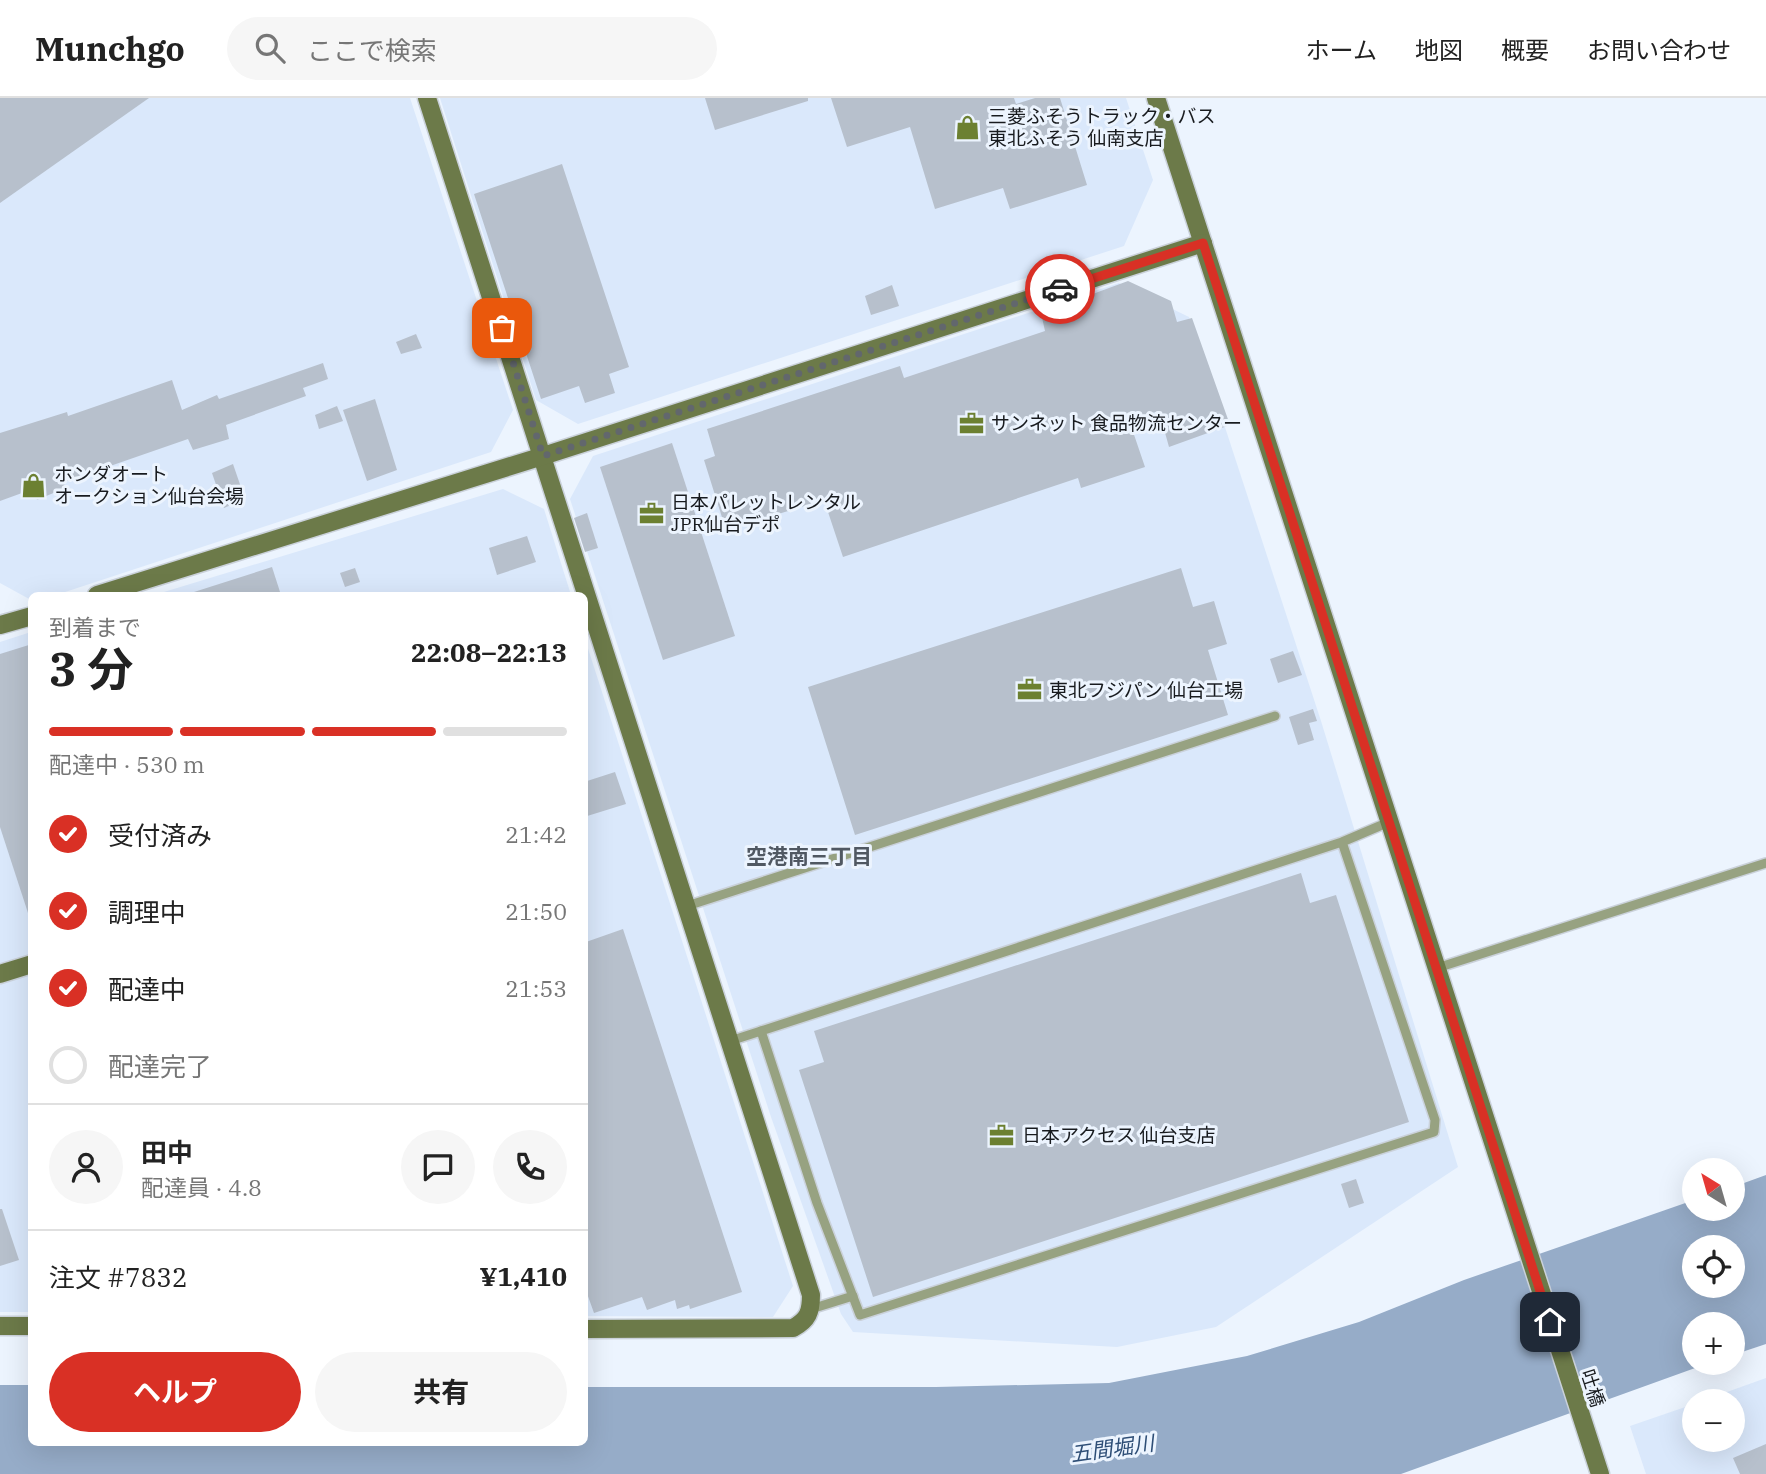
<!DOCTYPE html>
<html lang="ja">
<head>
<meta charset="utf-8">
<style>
  body { margin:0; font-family:"IBM Plex Serif","Noto Sans JP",serif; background:#f6f6f6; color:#222; height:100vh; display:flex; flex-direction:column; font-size:26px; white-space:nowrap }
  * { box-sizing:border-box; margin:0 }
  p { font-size:23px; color:#767676 }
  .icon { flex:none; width:38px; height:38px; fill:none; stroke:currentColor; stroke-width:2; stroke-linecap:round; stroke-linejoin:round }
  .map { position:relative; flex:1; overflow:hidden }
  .side { position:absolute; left:28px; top:494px; width:560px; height:854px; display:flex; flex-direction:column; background:#fff; border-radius:10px; box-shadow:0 7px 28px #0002 }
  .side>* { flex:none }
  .needle { width:46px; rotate:323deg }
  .controls { position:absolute; left:1682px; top:1060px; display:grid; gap:14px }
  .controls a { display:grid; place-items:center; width:63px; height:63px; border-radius:50%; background:#fff; box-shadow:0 7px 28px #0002; font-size:35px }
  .pin { position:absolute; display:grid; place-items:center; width:60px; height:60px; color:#fff; margin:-30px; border-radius:14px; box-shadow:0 4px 10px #0006 }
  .courier { position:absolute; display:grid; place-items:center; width:70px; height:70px; margin:-35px; border:5px solid #d93025; border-radius:50%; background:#fff; color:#222; box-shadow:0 2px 9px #0007 }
  .headline em { font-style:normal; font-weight:700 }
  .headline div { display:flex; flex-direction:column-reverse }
  .headline { display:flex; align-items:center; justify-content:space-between; height:119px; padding:0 21px }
  h1 { font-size:46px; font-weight:700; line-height:52px }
  .bar { display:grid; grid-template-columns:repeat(4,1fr); gap:10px 7px; align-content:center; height:84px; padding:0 21px }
  .bar i { height:9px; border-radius:5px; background:#e0e0e0 }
  .bar .selected { background:#d93025 }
  .bar p { grid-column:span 4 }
  .line { display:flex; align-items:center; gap:18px; padding:0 21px; border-top:2px solid #e0e0e0 }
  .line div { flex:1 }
  .round { display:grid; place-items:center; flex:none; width:74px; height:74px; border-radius:37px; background:#f6f6f6 }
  ol { padding:0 21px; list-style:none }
  li { display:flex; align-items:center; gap:21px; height:77px }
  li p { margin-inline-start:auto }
  li .icon { padding:7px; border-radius:50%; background:#d93025; color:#fff; stroke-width:4 }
  li:last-child { color:#767676 }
  li i { width:38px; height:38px; border:4px solid #e0e0e0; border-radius:50% }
  .action { display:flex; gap:14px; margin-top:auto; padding:14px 21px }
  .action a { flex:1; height:80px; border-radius:42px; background:#d93025; color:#fff; font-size:28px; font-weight:700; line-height:80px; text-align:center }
  .action a+a { background:#f6f6f6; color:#222 }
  header { display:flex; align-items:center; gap:42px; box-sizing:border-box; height:98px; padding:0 35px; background:#fff; border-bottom:2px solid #e0e0e0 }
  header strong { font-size:33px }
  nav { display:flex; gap:38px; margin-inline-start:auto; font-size:24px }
  .search { width:490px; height:63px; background:#f6f6f6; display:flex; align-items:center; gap:18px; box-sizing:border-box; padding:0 24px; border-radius:38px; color:#767676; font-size:26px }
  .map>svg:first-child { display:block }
  .built { fill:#dae8fb }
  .water { fill:#96acc8; fill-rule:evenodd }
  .building { fill:#b7c0cc }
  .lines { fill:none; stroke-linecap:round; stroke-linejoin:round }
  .lane-casing { stroke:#cad1da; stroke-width:12 }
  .secondary-casing { stroke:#cad1da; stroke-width:21 }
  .lane { stroke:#97a281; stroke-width:9 }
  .secondary { stroke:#6c7a49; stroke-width:18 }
  .done { stroke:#62676d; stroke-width:7; stroke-dasharray:0 12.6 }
  .route { stroke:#d93025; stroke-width:9 }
  .labels { text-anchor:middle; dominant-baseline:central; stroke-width:6; stroke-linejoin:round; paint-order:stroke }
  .poi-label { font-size:19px; fill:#181b1f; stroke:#ecf4fe; text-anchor:start }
  .street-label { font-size:19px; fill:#181b1f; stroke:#ecf4fe }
  .neighbourhood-label { font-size:21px; font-weight:bold; fill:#505862; stroke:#ecf4fe }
  .water-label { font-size:21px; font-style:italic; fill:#2e4e76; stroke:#ecf4fe }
</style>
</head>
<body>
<header>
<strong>Munchgo</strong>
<div class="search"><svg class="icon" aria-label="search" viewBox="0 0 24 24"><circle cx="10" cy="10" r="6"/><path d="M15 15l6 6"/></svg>ここで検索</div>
<nav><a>ホーム</a><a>地図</a><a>概要</a><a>お問い合わせ</a></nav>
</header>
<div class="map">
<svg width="1766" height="1376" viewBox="0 0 1766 1376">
  <rect width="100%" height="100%" fill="#ecf4fe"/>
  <g class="built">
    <polygon points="0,0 410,0 513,312 491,354 56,497 32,497 31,502 0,485"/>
    <polygon points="440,0 1126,0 1153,82 1124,148 578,326 536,302"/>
    <polygon points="1119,185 1189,219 1321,623 1458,1069 1216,1229 1117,1249 853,1234 841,1216 771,1019 570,401 593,358"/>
    <polygon points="503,391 544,411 571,497 154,497"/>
    <polygon points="31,534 31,1214 0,1214 0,544"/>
    <polygon points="584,538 793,1188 773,1219 585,1218"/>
    <polygon points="1766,1280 1766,1376 1646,1376 1630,1328 1694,1306 1694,1342 1732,1342 1732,1304 1699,1304"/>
  </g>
  <path class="water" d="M1766 1077V1246L1733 1257 1732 1227H1694V1265H1709L1401 1376H0V1287H31L32 1344H584L585 1289H936L1109 1285 1247 1258 1359 1224 1464 1182 1694 1102V1111H1732L1733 1089ZM1694 1150H1732V1188H1694Z"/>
  <g class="building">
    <polygon points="0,0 149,0 0,105"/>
    <polygon points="705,0 808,0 808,3 715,32"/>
    <polygon points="831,0 1014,0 1016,6 1035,0 1060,0 1087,87 1010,111 1003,90 935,111 910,29 847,49"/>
    <polygon points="562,66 629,269 609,276 615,295 585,305 579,288 541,301 474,96"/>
    <polygon points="1128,183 1171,203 1177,224 1192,220 1230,327 1169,349 1159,313 1129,322 1145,369 1081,390 1078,380 843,459 824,402 726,432 704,362 715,358 707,331 900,268 904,280 1045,233 1041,215"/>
    <polygon points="892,187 899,208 871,217 865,198"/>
    <polygon points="416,236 422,250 401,256 396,244"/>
    <polygon points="323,265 328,281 303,290 306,298 226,327 229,341 193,352 188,341 64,384 65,390 37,402 33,391 0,403 0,335 67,314 68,318 172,282 182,312 217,297 219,301"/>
    <polygon points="375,301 397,372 367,383 343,312"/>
    <polygon points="337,308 343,323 319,331 315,317"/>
    <polygon points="672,345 735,538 663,562 600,369"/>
    <polygon points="233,366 245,401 224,410 212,375"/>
    <polygon points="587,415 598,450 585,454 574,420"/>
    <polygon points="527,438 536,464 497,477 489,450"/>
    <polygon points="272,469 281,497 194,497 194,494"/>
    <polygon points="355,470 360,484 345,489 340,475"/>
    <polygon points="1181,470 1193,509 1214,503 1227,546 1208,552 1228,617 855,737 808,589"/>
    <polygon points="32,546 32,817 29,818 0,729 0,556"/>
    <polygon points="1293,553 1302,577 1278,585 1270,561"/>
    <polygon points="1313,611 1317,623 1309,625 1314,642 1298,647 1289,619"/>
    <polygon points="615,674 626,706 584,719 584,684"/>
    <polygon points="1301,775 1310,805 1336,797 1409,1024 873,1199 799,972 824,964 814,933"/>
    <polygon points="623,831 742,1194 690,1211 689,1207 677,1211 675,1202 647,1212 642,1199 594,1215 584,1187 584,852 587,851 586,844"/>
    <polygon points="1356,1081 1364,1105 1349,1110 1341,1086"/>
    <polygon points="0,1111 2,1111 19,1162 0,1168"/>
    <polygon points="1766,1346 1766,1376 1740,1376 1733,1360"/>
  </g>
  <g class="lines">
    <defs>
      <g id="lane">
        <polyline points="1342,744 1435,1022 1434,1034 860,1217 817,1105 761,933 1342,744 1389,724"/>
        <polyline points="687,808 1275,618"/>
        <polyline points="1437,870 1766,765"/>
        <polyline points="730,943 761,933"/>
        <polyline points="811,1211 853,1198"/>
      </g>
      <g id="secondary">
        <path d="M427 0 811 1197C811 1214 808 1222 793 1230L584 1231"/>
        <polyline points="1156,0 1600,1376"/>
        <polyline points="97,497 543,358 1203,145"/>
        <polyline points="0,527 32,518"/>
        <polyline points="0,876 32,866"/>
        <polyline points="0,1228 32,1228"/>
      </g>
    </defs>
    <use href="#lane" class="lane-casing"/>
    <use href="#secondary" class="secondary-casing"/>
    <use href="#lane" class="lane"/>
    <use href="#secondary" class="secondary"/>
  </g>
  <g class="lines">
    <polyline class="done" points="502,230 543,358 1060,191"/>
    <polyline class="route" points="1060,191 1203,145 1550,1224"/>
  </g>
  <defs>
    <symbol id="shop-bare" viewBox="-9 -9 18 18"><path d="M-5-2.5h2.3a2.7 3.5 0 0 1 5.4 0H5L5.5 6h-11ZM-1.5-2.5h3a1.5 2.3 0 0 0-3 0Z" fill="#6c8031" stroke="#ecf4fe" stroke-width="2.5" paint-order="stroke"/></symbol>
    <symbol id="office-bare" viewBox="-9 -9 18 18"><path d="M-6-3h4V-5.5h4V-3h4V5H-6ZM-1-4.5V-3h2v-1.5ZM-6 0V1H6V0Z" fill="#6c8031" stroke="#ecf4fe" stroke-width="2.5" paint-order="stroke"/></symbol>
  </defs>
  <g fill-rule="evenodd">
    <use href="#shop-bare" x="950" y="12" width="35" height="35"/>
    <use href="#office-bare" x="954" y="308" width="35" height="35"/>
    <use href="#shop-bare" x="16" y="370" width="35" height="35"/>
    <use href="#office-bare" x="634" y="398" width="35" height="35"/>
    <use href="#office-bare" x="1012" y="574" width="35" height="35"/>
    <use href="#office-bare" x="984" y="1020" width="35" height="35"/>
  </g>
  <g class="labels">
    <g class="poi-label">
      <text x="988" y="18">三菱ふそうトラック・バス<tspan x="988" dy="22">東北ふそう 仙南支店</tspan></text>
      <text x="991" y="325">サンネット 食品物流センター</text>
      <text x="54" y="376">ホンダオート<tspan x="54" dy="22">オークション仙台会場</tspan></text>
      <text x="671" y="404">日本パレットレンタル<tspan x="671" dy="22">JPR仙台デポ</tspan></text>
      <text x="1049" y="592">東北フジパン 仙台工場</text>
      <text x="1022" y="1037">日本アクセス 仙台支店</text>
    </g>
    <g class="street-label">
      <text transform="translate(1593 1290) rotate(72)">吐橋</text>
    </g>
    <g class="neighbourhood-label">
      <text x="809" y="758">空港南三丁目</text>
    </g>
    <g class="water-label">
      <text transform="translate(1112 1350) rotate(-8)">五間堀川</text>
    </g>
  </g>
</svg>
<div class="controls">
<a><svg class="needle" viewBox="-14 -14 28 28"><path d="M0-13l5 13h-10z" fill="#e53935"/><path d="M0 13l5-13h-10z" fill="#767676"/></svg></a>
<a><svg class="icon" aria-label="locate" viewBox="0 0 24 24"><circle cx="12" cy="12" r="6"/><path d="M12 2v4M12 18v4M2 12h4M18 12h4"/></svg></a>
<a>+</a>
<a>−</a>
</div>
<div class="pin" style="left:502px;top:230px;background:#ea580c"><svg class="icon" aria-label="bag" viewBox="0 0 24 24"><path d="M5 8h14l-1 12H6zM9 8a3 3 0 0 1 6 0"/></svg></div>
<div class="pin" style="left:1550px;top:1224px;background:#1f2937"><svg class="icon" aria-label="home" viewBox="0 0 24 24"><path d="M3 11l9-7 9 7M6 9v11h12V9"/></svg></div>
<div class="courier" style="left:1060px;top:191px"><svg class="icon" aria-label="car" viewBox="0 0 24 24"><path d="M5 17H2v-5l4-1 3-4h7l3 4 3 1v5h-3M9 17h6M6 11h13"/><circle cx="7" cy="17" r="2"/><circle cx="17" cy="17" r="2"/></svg></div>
<section class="side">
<div class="headline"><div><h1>3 分</h1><p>到着まで</p></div><em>22:08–22:13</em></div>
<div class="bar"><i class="selected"></i><i class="selected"></i><i class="selected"></i><i></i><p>配達中 · 530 m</p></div>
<ol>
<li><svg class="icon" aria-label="check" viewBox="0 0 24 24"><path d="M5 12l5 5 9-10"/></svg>受付済み<p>21:42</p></li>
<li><svg class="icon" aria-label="check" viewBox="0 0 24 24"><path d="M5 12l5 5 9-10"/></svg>調理中<p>21:50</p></li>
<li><svg class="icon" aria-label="check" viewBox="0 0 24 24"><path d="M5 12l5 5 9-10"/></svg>配達中<p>21:53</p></li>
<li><i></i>配達完了</li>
</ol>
<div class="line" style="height:126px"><a class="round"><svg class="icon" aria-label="person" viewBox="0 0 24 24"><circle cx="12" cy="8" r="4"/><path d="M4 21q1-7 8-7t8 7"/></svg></a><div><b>田中</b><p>配達員 · 4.8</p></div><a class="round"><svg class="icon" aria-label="chat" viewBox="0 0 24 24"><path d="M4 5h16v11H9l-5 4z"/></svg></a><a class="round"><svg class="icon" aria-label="phone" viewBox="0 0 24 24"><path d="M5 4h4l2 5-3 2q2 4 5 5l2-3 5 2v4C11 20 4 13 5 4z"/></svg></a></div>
<div class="line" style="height:91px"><div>注文 #7832</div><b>¥1,410</b></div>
<div class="action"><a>ヘルプ</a><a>共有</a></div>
</section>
</div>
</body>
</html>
